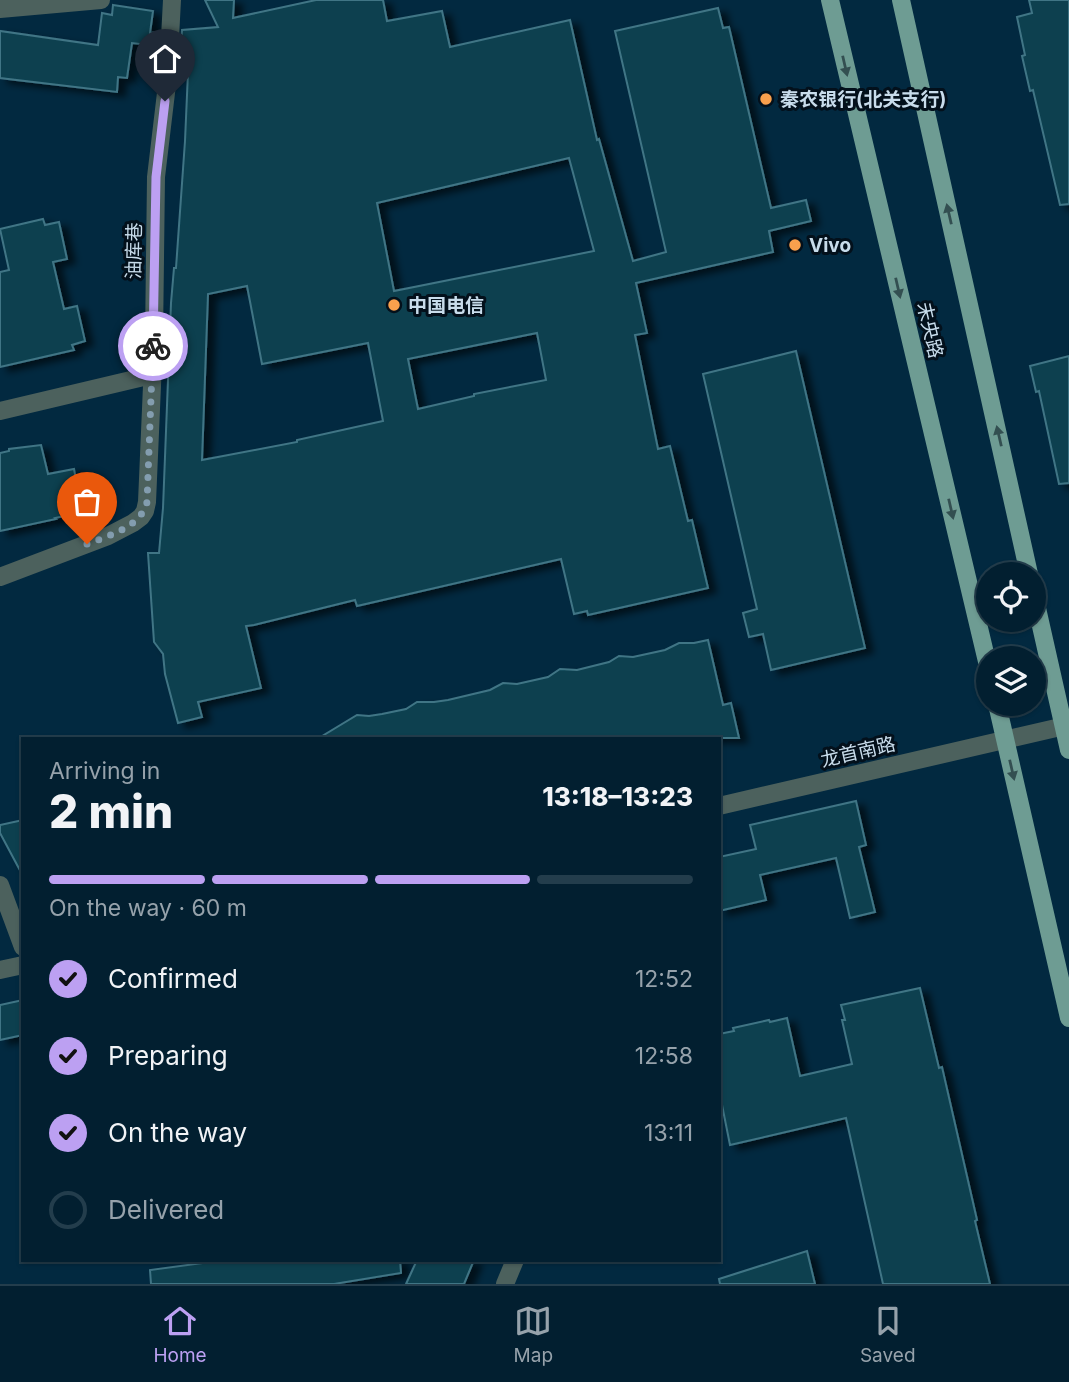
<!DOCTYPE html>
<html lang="en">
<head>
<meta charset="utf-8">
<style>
  body { margin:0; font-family:Inter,"Noto Sans SC",sans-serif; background:#0c2738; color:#f1f3f6; height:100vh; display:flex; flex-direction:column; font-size:26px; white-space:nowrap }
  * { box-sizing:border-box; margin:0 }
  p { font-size:23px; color:#96a2ab }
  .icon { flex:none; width:38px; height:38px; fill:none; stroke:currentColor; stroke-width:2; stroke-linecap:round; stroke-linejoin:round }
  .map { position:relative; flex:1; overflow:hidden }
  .drawer { position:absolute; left:21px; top:737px; width:700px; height:525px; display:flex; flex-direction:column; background:#021f30; border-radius:0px; box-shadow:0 2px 5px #0004,0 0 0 2px #233d4c }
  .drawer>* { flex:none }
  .tools { position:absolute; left:976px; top:562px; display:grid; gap:14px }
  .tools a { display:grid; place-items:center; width:70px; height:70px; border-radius:50%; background:#021f30; box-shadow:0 2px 5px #0004,0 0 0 2px #233d4c; font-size:35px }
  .pin { position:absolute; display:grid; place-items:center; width:60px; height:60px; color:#fff; margin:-72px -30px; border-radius:50% 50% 50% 0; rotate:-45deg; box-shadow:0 0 7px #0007 }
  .pin .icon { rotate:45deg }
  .courier { position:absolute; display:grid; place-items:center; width:70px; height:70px; margin:-35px; border:5px solid #bca0f2; border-radius:50%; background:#fff; color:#222; box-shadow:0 2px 9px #0007 }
  .overview em { font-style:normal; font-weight:800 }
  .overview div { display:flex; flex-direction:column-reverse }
  .overview { display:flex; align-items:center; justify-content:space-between; height:119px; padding:0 28px }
  h1 { font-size:46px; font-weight:800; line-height:52px }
  .bar { display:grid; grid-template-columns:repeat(4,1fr); gap:10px 7px; align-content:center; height:84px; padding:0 28px }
  .bar i { height:9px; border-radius:5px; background:#233d4c }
  .bar .active { background:#bca0f2 }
  .bar p { grid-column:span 4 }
  ol { padding:0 28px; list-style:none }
  li { display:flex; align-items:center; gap:21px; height:77px }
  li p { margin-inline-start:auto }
  li .icon { padding:7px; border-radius:50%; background:#bca0f2; color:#111; stroke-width:4 }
  li:last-child { color:#96a2ab }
  li i { width:38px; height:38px; border:4px solid #233d4c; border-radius:50% }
  .tabs { display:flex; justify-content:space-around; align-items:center; height:98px; border-top:2px solid #233d4c; background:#021f30; font-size:19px; color:#96a2ab }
  .tabs a { display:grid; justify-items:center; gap:4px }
  .tabs .active { color:#bca0f2 }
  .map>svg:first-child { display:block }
  .building { fill:#0c4150; stroke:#417585; stroke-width:2; fill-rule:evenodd; filter:url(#shadow) }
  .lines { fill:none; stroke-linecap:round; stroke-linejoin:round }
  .minor { stroke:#4c615d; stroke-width:18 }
  .major { stroke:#6e9c93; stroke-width:18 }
  .oneway { fill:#334f51 }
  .done { stroke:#839daf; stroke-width:7; stroke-dasharray:0 12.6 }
  .route { stroke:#bca0f2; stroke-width:9 }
  .poi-dot { fill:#f9a04d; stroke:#03101b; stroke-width:2.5 }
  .labels { text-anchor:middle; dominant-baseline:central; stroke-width:6; stroke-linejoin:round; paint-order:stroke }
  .poi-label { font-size:19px; font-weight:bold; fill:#c8dceb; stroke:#03101b; text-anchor:start }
  .street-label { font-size:19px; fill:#c8dceb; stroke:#03101b }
</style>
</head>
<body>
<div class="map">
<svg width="1069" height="1284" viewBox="0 0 1069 1284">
  <defs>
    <filter id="shadow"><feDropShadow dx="8" dy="4.5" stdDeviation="3.5" flood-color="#0009"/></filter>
  </defs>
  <rect width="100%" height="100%" fill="#022940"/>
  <g class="building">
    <path d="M205 0H234L233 18 316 0H383L387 21 442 11 450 47 570 20 597 140 599 139 633 261 666 252 615 31 718 8 723 28 729 27 771 208 806 200 811 221 769 231 773 252 636 283 647 333 635 335 658 449 670 446 688 521 692 520 708 588 588 615 587 611 574 614 561 559 357 606 355 600 254 625 246 626 261 688 198 702 202 717 178 723 165 674 163 654 154 642 148 553H159L163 508 171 303 174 268H176L185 141 189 49 181 48 182 30 218 27ZM569 158 594 251 394 291 377 203ZM247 286 262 364 368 343 383 421 297 440V442L202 460 208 294ZM537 333 546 380 474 394V396L418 409 408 359Z"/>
    <polygon points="1029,0 1069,0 1069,204 1060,205 1033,90 1030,91 1022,56 1025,55 1017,17 1032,13"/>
    <polygon points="113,5 153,11 150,33 159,32 158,46 132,43 127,78 118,77 117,92 0,78 0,31 98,45 102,13 112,15"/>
    <polygon points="43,219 45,225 59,222 67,259 53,262 64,309 77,306 85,341 72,345 74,350 0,367 0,272 9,270 0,229"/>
    <polygon points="796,351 865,648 771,670 763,634 749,637 743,613 757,609 703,374"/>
    <polygon points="1069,356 1069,483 1059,484 1039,391 1036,392 1030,366"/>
    <polygon points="41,445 48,474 74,469 82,512 55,518 56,519 0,531 0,453 9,451 9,449"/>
    <polygon points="708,640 723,705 731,703 739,738 319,738 357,715 369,716 382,714 406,709 417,702 434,702 448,700 490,690 503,683 517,684 548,677 560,669 577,670 609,662 619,656 633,657 665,650 679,643 694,643"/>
    <polygon points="856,801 866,845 859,847 875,912 850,918 836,858 760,875 766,900 719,911 719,857 756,849 750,825"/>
    <polygon points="23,820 23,876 0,833 0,825"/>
    <polygon points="920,988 939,1068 942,1067 977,1220 975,1221 990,1284 883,1284 846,1118 730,1145 719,1090 719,1034 734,1031 733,1028 769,1020 770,1022 787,1018 800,1076 852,1064 842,1020 845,1020 841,1005"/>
    <polygon points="23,1000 23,1035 0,1040 0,1005"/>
    <polygon points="807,1251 815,1284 720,1284 719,1279"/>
    <polygon points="225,1260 400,1260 401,1273 334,1284 151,1284 150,1270"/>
    <polygon points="417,1260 474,1260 464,1284 406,1284"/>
  </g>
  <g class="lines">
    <g class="minor">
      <polyline points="0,9 101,0"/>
      <polyline points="0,411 152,375"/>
      <polyline points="0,577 108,536 133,523 141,517 145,511 147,502 154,339 156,177 168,76 172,0"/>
      <polyline points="719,806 1069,725"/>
      <polyline points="0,885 23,947"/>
      <polyline points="0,970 23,965"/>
      <polyline points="505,1284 515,1260"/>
    </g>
    <g class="major">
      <polyline points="830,0 989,670"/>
      <polyline points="901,0 1029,574"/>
      <polyline points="1034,595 1069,750"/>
      <polyline points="997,704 1069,1018"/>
    </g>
  </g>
  <defs><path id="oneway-solid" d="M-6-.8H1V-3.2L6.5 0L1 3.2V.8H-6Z" transform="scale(1.75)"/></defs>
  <g class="oneway">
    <use href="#oneway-solid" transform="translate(845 66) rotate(77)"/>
    <use href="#oneway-solid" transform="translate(949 214) rotate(-103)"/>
    <use href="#oneway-solid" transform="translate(898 288) rotate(77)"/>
    <use href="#oneway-solid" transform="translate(999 436) rotate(-103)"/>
    <use href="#oneway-solid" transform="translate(951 509) rotate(77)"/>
    <use href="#oneway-solid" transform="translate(1012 770) rotate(77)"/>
  </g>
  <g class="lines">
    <path class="done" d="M87 544C108 536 141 527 147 502L153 346"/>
    <polyline class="route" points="153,346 156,177 165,101"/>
  </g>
  <g class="poi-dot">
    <circle cx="766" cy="99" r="7"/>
    <circle cx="795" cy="245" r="7"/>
    <circle cx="394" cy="305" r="7"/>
  </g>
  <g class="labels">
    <g class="poi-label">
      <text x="780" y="99">秦农银行(北关支行)</text>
      <text x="809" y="245">Vivo</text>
      <text x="408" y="305">中国电信</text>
    </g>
    <g class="street-label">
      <text transform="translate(134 251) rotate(-89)">油库巷</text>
      <text transform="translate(930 330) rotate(77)">未央路</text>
      <text transform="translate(858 752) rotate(-13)">龙首南路</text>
    </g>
  </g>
</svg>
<div class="tools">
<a><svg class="icon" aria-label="locate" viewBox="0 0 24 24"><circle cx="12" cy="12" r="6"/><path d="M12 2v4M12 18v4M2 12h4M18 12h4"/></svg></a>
<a><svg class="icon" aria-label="layers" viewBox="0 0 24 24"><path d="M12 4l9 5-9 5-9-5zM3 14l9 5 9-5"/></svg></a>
</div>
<div class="pin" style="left:87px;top:544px;background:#ea580c"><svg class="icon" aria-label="bag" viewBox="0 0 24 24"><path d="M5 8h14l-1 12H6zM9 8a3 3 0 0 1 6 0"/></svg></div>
<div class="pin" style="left:165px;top:101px;background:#1f2937"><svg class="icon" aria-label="home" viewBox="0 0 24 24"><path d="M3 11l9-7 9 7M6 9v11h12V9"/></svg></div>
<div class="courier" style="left:153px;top:346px"><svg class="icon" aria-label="bike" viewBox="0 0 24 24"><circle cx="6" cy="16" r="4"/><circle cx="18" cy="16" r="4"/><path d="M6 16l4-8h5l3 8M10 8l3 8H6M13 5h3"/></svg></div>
<section class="drawer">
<div class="overview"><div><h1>2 min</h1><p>Arriving in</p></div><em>13:18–13:23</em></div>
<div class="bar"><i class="active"></i><i class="active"></i><i class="active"></i><i></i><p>On the way · 60 m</p></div>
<ol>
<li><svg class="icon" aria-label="check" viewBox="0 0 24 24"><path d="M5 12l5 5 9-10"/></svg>Confirmed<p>12:52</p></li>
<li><svg class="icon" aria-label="check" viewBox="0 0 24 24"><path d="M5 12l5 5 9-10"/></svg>Preparing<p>12:58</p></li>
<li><svg class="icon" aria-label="check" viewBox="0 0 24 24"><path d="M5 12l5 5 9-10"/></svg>On the way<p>13:11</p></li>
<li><i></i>Delivered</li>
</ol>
</section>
</div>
<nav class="tabs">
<a class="active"><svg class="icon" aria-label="home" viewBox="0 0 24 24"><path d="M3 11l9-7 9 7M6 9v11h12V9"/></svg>Home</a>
<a><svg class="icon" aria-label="map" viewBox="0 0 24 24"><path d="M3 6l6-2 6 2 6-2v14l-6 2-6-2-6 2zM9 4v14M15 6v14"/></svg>Map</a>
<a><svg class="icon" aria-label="saved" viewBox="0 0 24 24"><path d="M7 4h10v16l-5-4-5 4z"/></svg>Saved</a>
</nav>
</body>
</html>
